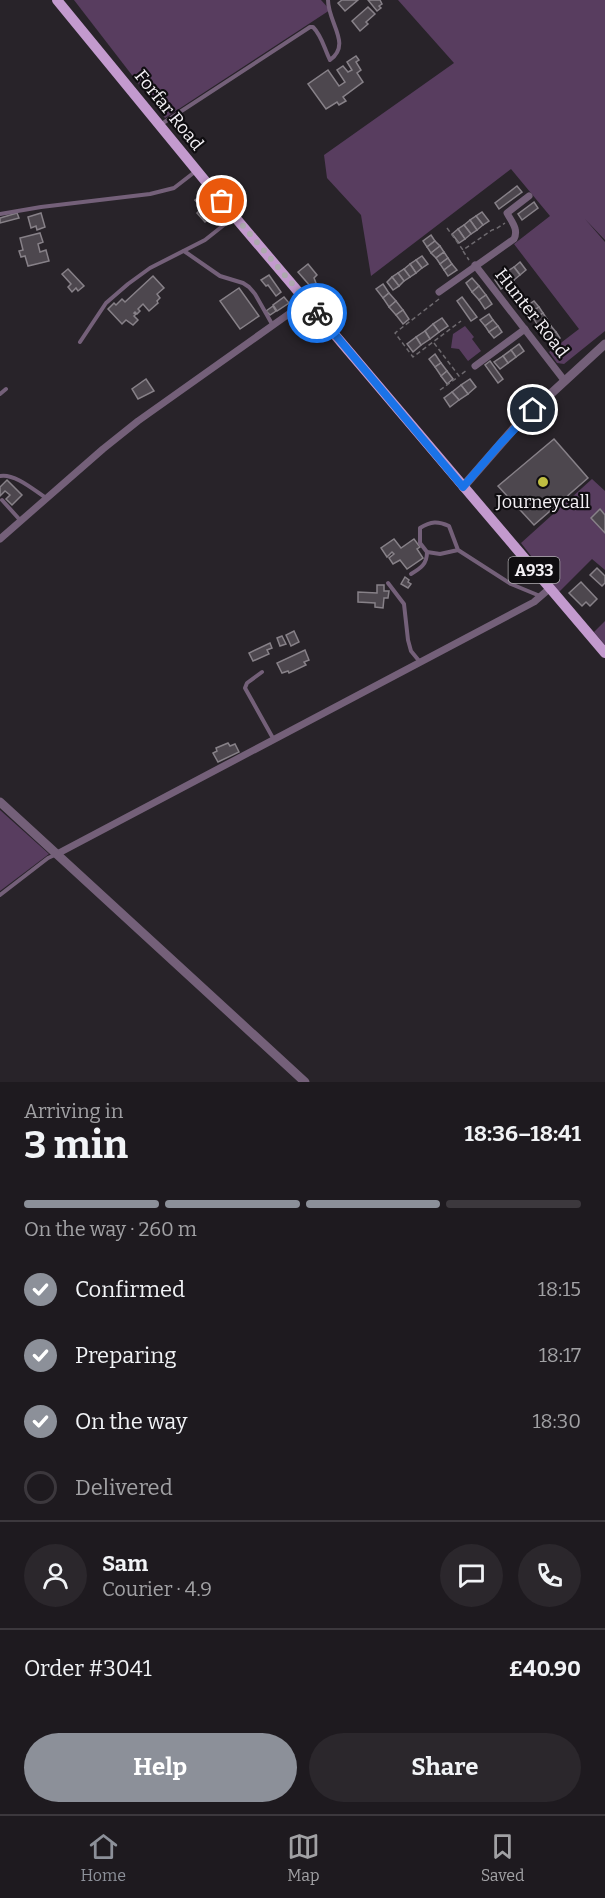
<!DOCTYPE html>
<html lang="en">
<head>
<meta charset="utf-8">
<style>
  body { margin:0; font-family:Bitter,serif; background:#2b272c; color:#f1f3f6; height:100vh; display:flex; flex-direction:column; font-size:22px; white-space:nowrap }
  * { box-sizing:border-box; margin:0 }
  p { font-size:20px; color:#a1a1a4 }
  .icon { flex:none; width:33px; height:33px; fill:none; stroke:currentColor; stroke-width:2; stroke-linecap:round; stroke-linejoin:round }
  .map { position:relative; height:1082px; overflow:hidden }
  .panel { display:flex; flex-direction:column; background:#1e1a1f; flex:1 }
  .panel>* { flex:none }
  .pin { position:absolute; display:grid; place-items:center; width:51px; height:51px; color:#fff; margin:-26px; border:3px solid #fff; border-radius:50%; box-shadow:0 2px 6px #0007 }
  .courier { position:absolute; display:grid; place-items:center; width:60px; height:60px; margin:-30px; border:4px solid #1a73e8; border-radius:50%; background:#fff; color:#222; box-shadow:0 2px 8px #0007 }
  .headline em { font-style:normal; font-weight:700 }
  .headline div { display:flex; flex-direction:column-reverse }
  .headline { display:flex; align-items:center; justify-content:space-between; height:102px; padding:0 24px }
  h1 { font-size:39px; font-weight:700; line-height:45px }
  .bar { display:grid; grid-template-columns:repeat(4,1fr); gap:9px 6px; align-content:center; height:72px; padding:0 24px }
  .bar i { height:8px; border-radius:4px; background:#3c383d }
  .bar .on { background:#8c9099 }
  .bar p { grid-column:span 4 }
  .line { display:flex; align-items:center; gap:15px; padding:0 24px; border-top:2px solid #3c383d }
  .line div { flex:1 }
  .round { display:grid; place-items:center; flex:none; width:63px; height:63px; border-radius:32px; background:#2b272c }
  ol { padding:0 24px; list-style:none }
  li { display:flex; align-items:center; gap:18px; height:66px }
  li p { margin-inline-start:auto }
  li .icon { padding:6px; border-radius:50%; background:#8c9099; color:#fff; stroke-width:4 }
  li:last-child { color:#a1a1a4 }
  li i { width:33px; height:33px; border:3px solid #3c383d; border-radius:50% }
  .primary-button { display:flex; gap:12px; margin-top:auto; padding:12px 24px }
  .primary-button a { flex:1; height:69px; border-radius:36px; background:#8c9099; color:#fff; font-size:24px; font-weight:700; line-height:69px; text-align:center }
  .primary-button a+a { background:#2b272c; color:#f1f3f6 }
  .dock { display:flex; justify-content:space-around; align-items:center; height:84px; border-top:2px solid #3c383d; background:#1e1a1f; font-size:16px; color:#a1a1a4 }
  .dock a { display:grid; justify-items:center; gap:3px }
  .dock .on { color:#8c9099 }
  .map>svg:first-child { display:block }
  .green { fill:#583d5f }
  .building { fill:#4d474e; stroke:#878188; stroke-width:1.5 }
  .lines { fill:none; stroke-linecap:round; stroke-linejoin:round }
  .path { stroke:#6e6a6f; stroke-width:1.5; stroke-dasharray:4.5 3; stroke-linecap:butt }
  .service { stroke:#746079; stroke-width:4 }
  .minor { stroke:#746079; stroke-width:7 }
  .tertiary { stroke:#746079; stroke-width:9 }
  .primary { stroke:#c39ace; stroke-width:10 }
  .done { stroke:#ada9ae; stroke-width:6; stroke-dasharray:0 10.8 }
  .route { stroke:#1a73e8; stroke-width:8 }
  .poi-dot { fill:#bfbe41; stroke:#0f0d10; stroke-width:2 }
  .labels { text-anchor:middle; dominant-baseline:central; stroke-width:4.5; stroke-linejoin:round; paint-order:stroke }
  .shield { fill:#0f0d10; stroke:#afadb0; stroke-width:1.5 }
  .shield-label { font-size:16px; font-weight:bold; fill:#f4f1f5 }
  .street-label { font-size:18px; fill:#f4f1f5; stroke:#0f0d10 }
  .poi-label { font-size:18px; fill:#f4f1f5; stroke:#0f0d10 }
</style>
</head>
<body>
<div class="map">
<svg width="605" height="1082" viewBox="0 0 605 1082">
  <rect width="100%" height="100%" fill="#282329"/>
  <g class="green">
    <polygon points="74,0 321,0 330,10 165,118"/>
    <polygon points="398,0 605,0 605,240 585,219 605,242 605,331 564,364 557,363 549,352 579,329 514,244 550,216 511,169 371,276 361,215 327,178 324,155 454,63"/>
    <polygon points="465,326 474,337 472,339 481,351 468,361 459,349 451,348 453,334"/>
    <polygon points="592,479 605,491 605,570 592,559 559,592 521,543"/>
    <polygon points="605,621 605,645 594,632"/>
    <polygon points="0,810 49,854 0,891"/>
  </g>
  <g class="building">
    <polygon points="342,0 358,0 345,11 338,3"/>
    <polygon points="368,0 380,0 382,4 379,6 381,8 377,11"/>
    <polygon points="368,7 375,14 366,22 368,24 360,31 352,21"/>
    <polygon points="356,56 359,60 356,62 361,70 357,73 363,82 343,97 346,101 339,105 337,102 326,109 308,84 328,70 339,86 345,82 337,70 343,66 348,72 352,70 347,62"/>
    <polygon points="517,186 522,192 499,209 495,203"/>
    <polygon points="200,196 215,214 205,222 197,213 202,208 195,200"/>
    <polygon points="534,202 538,208 522,220 518,214"/>
    <polygon points="482,212 489,221 483,225 476,216"/>
    <polygon points="17,213 19,218 0,223 0,218"/>
    <polygon points="41,213 45,227 37,230 36,226 31,228 28,217"/>
    <polygon points="476,216 483,225 477,230 470,220"/>
    <polygon points="470,220 477,230 471,234 464,225"/>
    <polygon points="464,225 471,234 465,239 458,229"/>
    <polygon points="458,229 465,239 459,243 452,234"/>
    <polygon points="40,233 43,242 38,244 40,252 46,250 49,261 28,266 25,256 21,257 19,251 23,250 20,238"/>
    <polygon points="431,235 435,241 427,247 423,241"/>
    <polygon points="435,241 440,246 431,253 427,247"/>
    <polygon points="440,246 444,252 436,258 431,253"/>
    <polygon points="444,252 448,258 440,264 436,258"/>
    <polygon points="422,256 428,264 422,268 416,260"/>
    <polygon points="448,258 452,264 444,270 440,264"/>
    <polygon points="416,260 422,268 416,273 410,264"/>
    <polygon points="520,262 526,270 520,275 514,267"/>
    <polygon points="308,264 317,275 314,278 316,283 311,287 298,272"/>
    <polygon points="410,264 416,273 410,277 404,269"/>
    <polygon points="452,264 457,270 448,276 444,270"/>
    <polygon points="514,267 520,275 514,280 508,271"/>
    <polygon points="68,269 84,286 78,291 76,288 72,292 68,287 71,284 62,274"/>
    <polygon points="404,269 410,277 404,281 398,273"/>
    <polygon points="508,271 514,280 508,284 501,276"/>
    <polygon points="398,273 404,281 399,286 392,277"/>
    <polygon points="269,275 281,292 276,296 268,285 266,286 261,280"/>
    <polygon points="153,276 164,288 157,294 160,298 157,301 158,303 149,311 143,304 138,309 140,311 137,314 135,312 134,313 136,314 134,316 138,320 133,325 126,320 122,324 108,309 114,303 116,305 122,299 125,302"/>
    <polygon points="501,276 508,284 501,289 495,280"/>
    <polygon points="392,277 399,286 393,290 387,282"/>
    <polygon points="472,278 479,286 472,292 466,283"/>
    <polygon points="383,284 389,293 383,298 376,289"/>
    <polygon points="479,286 486,295 479,300 472,292"/>
    <polygon points="239,288 259,316 240,329 220,301"/>
    <polygon points="389,293 396,301 389,307 383,298"/>
    <polygon points="486,295 492,304 485,309 479,300"/>
    <polygon points="284,297 289,303 277,311 273,305"/>
    <polygon points="462,297 477,317 471,321 457,301"/>
    <polygon points="396,301 403,310 396,315 389,307"/>
    <polygon points="534,301 539,307 530,313 525,307"/>
    <polygon points="273,306 276,311 270,315 266,311"/>
    <polygon points="539,307 543,313 534,319 530,313"/>
    <polygon points="403,310 409,319 403,324 396,315"/>
    <polygon points="543,313 547,319 538,326 534,319"/>
    <polygon points="489,314 493,320 485,326 480,320"/>
    <polygon points="442,318 448,326 439,332 433,324"/>
    <polygon points="547,319 551,326 543,332 538,326"/>
    <polygon points="493,320 498,326 489,332 485,326"/>
    <polygon points="433,324 439,332 430,339 425,331"/>
    <polygon points="498,326 502,332 494,338 489,332"/>
    <polygon points="551,326 556,332 547,338 543,332"/>
    <polygon points="425,331 430,339 421,345 416,337"/>
    <polygon points="556,332 560,338 551,344 547,338"/>
    <polygon points="416,337 421,345 413,352 407,344"/>
    <polygon points="519,344 524,351 516,357 511,350"/>
    <polygon points="511,350 516,357 508,363 503,356"/>
    <polygon points="435,354 441,363 435,367 429,359"/>
    <polygon points="503,356 508,363 500,369 494,362"/>
    <polygon points="490,361 503,379 498,383 485,365"/>
    <polygon points="441,363 447,371 441,376 435,367"/>
    <polygon points="447,371 453,379 447,384 441,376"/>
    <polygon points="146,379 154,391 138,399 132,389"/>
    <polygon points="470,379 476,387 468,394 461,385"/>
    <polygon points="461,385 468,394 459,400 452,392"/>
    <polygon points="452,392 459,400 450,407 444,398"/>
    <polygon points="554,439 588,478 534,525 498,486"/>
    <polygon points="7,480 22,495 12,505 6,499 10,495 5,491 0,496 0,487"/>
    <polygon points="600,509 605,515 605,533 591,518"/>
    <polygon points="394,539 401,548 414,539 420,547 417,549 423,558 407,569 400,560 393,564 389,558 394,554 392,552 387,557 381,548"/>
    <polygon points="597,568 605,576 605,583 602,586 590,575"/>
    <polygon points="405,577 409,580 408,582 411,584 408,588 401,584"/>
    <polygon points="581,582 597,599 590,606 586,602 582,606 569,593"/>
    <polygon points="377,585 384,585 384,591 389,591 388,598 384,598 383,608 375,607 375,603 358,602 358,592 377,593"/>
    <polygon points="294,631 299,642 291,646 286,635"/>
    <polygon points="282,636 286,644 280,646 277,638"/>
    <polygon points="270,643 272,648 267,650 269,654 253,661 249,653"/>
    <polygon points="305,650 309,660 304,662 306,665 289,673 288,671 282,673 277,663"/>
    <polygon points="228,743 230,746 235,744 239,752 218,762 213,753 217,751 216,748"/>
  </g>
  <g class="lines">
    <g class="path">
      <polyline points="447,228 463,250 492,230 496,229 505,223"/>
      <polyline points="463,251 469,260"/>
      <polyline points="439,299 395,333 413,357 461,321"/>
      <polyline points="434,343 459,376 467,370"/>
      <polyline points="440,390 458,377"/>
    </g>
    <g class="service">
      <path d="M160 125 310 27H313C322 36 324 48 330 60 352 44 328 23 328 0"/>
      <polyline points="0,214 41,207 150,194 174,188 196,171"/>
      <polyline points="184,251 220,276 243,283 249,287 255,294 272,324"/>
      <polyline points="80,342 106,303 128,284 150,268 205,240 234,217"/>
      <polyline points="0,394 6,389"/>
      <path d="M0 476C14 473 34 490 46 498"/>
      <polyline points="2,500 20,520"/>
      <path d="M458 550 449 526C438 521 431 521 420 528V543L427 552 440 554 458 550 511 584 540 596"/>
      <path d="M411 574C421 568 427 564 427 552"/>
      <polyline points="388,583 404,604 408,640 411,651 420,662"/>
      <polyline points="262,672 247,683 245,688 274,740"/>
      <polyline points="0,895 48,858 57,854"/>
    </g>
    <g class="minor">
      <polyline points="475,265 564,380"/>
      <path d="M439 292 514 239C519 229 511 221 507 213L529 196"/>
      <polyline points="475,366 525,329"/>
      <polyline points="0,539 103,449 138,421 307,301"/>
      <polyline points="57,854 534,602 549,589"/>
    </g>
    <g class="tertiary">
      <polyline points="463,487 518,424 605,344"/>
      <polyline points="0,802 305,1082"/>
    </g>
    <polyline class="primary" points="57,0 234,216 605,653"/>
  </g>
  <g class="lines">
    <polyline class="done" points="222,201 317,313"/>
    <polyline class="route" points="317,313 463,487 500,444 533,410"/>
  </g>
  <circle class="poi-dot" cx="543" cy="482" r="6"/>
  <g class="labels">
    <rect class="shield" x="508.5" y="557" width="51" height="26" rx="4.5"/>
    <g class="shield-label">
      <text x="534" y="570">A933</text>
    </g>
    <g class="street-label">
      <text transform="translate(169 110) rotate(51)">Forfar Road</text>
      <text transform="translate(532 313) rotate(52)">Hunter Road</text>
    </g>
    <g class="poi-label">
      <text x="543" y="502">Journeycall</text>
    </g>
  </g>
</svg>
<div class="pin" style="left:222px;top:201px;background:#ea580c"><svg class="icon" aria-label="bag" viewBox="0 0 24 24"><path d="M5 8h14l-1 12H6zM9 8a3 3 0 0 1 6 0"/></svg></div>
<div class="pin" style="left:533px;top:410px;background:#1f2937"><svg class="icon" aria-label="home" viewBox="0 0 24 24"><path d="M3 11l9-7 9 7M6 9v11h12V9"/></svg></div>
<div class="courier" style="left:317px;top:313px"><svg class="icon" aria-label="bike" viewBox="0 0 24 24"><circle cx="6" cy="16" r="4"/><circle cx="18" cy="16" r="4"/><path d="M6 16l4-8h5l3 8M10 8l3 8H6M13 5h3"/></svg></div>
</div>
<section class="panel">
<div class="headline"><div><h1>3 min</h1><p>Arriving in</p></div><em>18:36–18:41</em></div>
<div class="bar"><i class="on"></i><i class="on"></i><i class="on"></i><i></i><p>On the way · 260 m</p></div>
<ol>
<li><svg class="icon" aria-label="check" viewBox="0 0 24 24"><path d="M5 12l5 5 9-10"/></svg>Confirmed<p>18:15</p></li>
<li><svg class="icon" aria-label="check" viewBox="0 0 24 24"><path d="M5 12l5 5 9-10"/></svg>Preparing<p>18:17</p></li>
<li><svg class="icon" aria-label="check" viewBox="0 0 24 24"><path d="M5 12l5 5 9-10"/></svg>On the way<p>18:30</p></li>
<li><i></i>Delivered</li>
</ol>
<div class="line" style="height:108px"><a class="round"><svg class="icon" aria-label="person" viewBox="0 0 24 24"><circle cx="12" cy="8" r="4"/><path d="M4 21q1-7 8-7t8 7"/></svg></a><div><b>Sam</b><p>Courier · 4.9</p></div><a class="round"><svg class="icon" aria-label="chat" viewBox="0 0 24 24"><path d="M4 5h16v11H9l-5 4z"/></svg></a><a class="round"><svg class="icon" aria-label="phone" viewBox="0 0 24 24"><path d="M5 4h4l2 5-3 2q2 4 5 5l2-3 5 2v4C11 20 4 13 5 4z"/></svg></a></div>
<div class="line" style="height:78px"><div>Order #3041</div><b>£40.90</b></div>
<div class="primary-button"><a>Help</a><a>Share</a></div>
</section>
<nav class="dock">
<a class="on"><svg class="icon" aria-label="home" viewBox="0 0 24 24"><path d="M3 11l9-7 9 7M6 9v11h12V9"/></svg>Home</a>
<a><svg class="icon" aria-label="map" viewBox="0 0 24 24"><path d="M3 6l6-2 6 2 6-2v14l-6 2-6-2-6 2zM9 4v14M15 6v14"/></svg>Map</a>
<a><svg class="icon" aria-label="saved" viewBox="0 0 24 24"><path d="M7 4h10v16l-5-4-5 4z"/></svg>Saved</a>
</nav>
</body>
</html>
